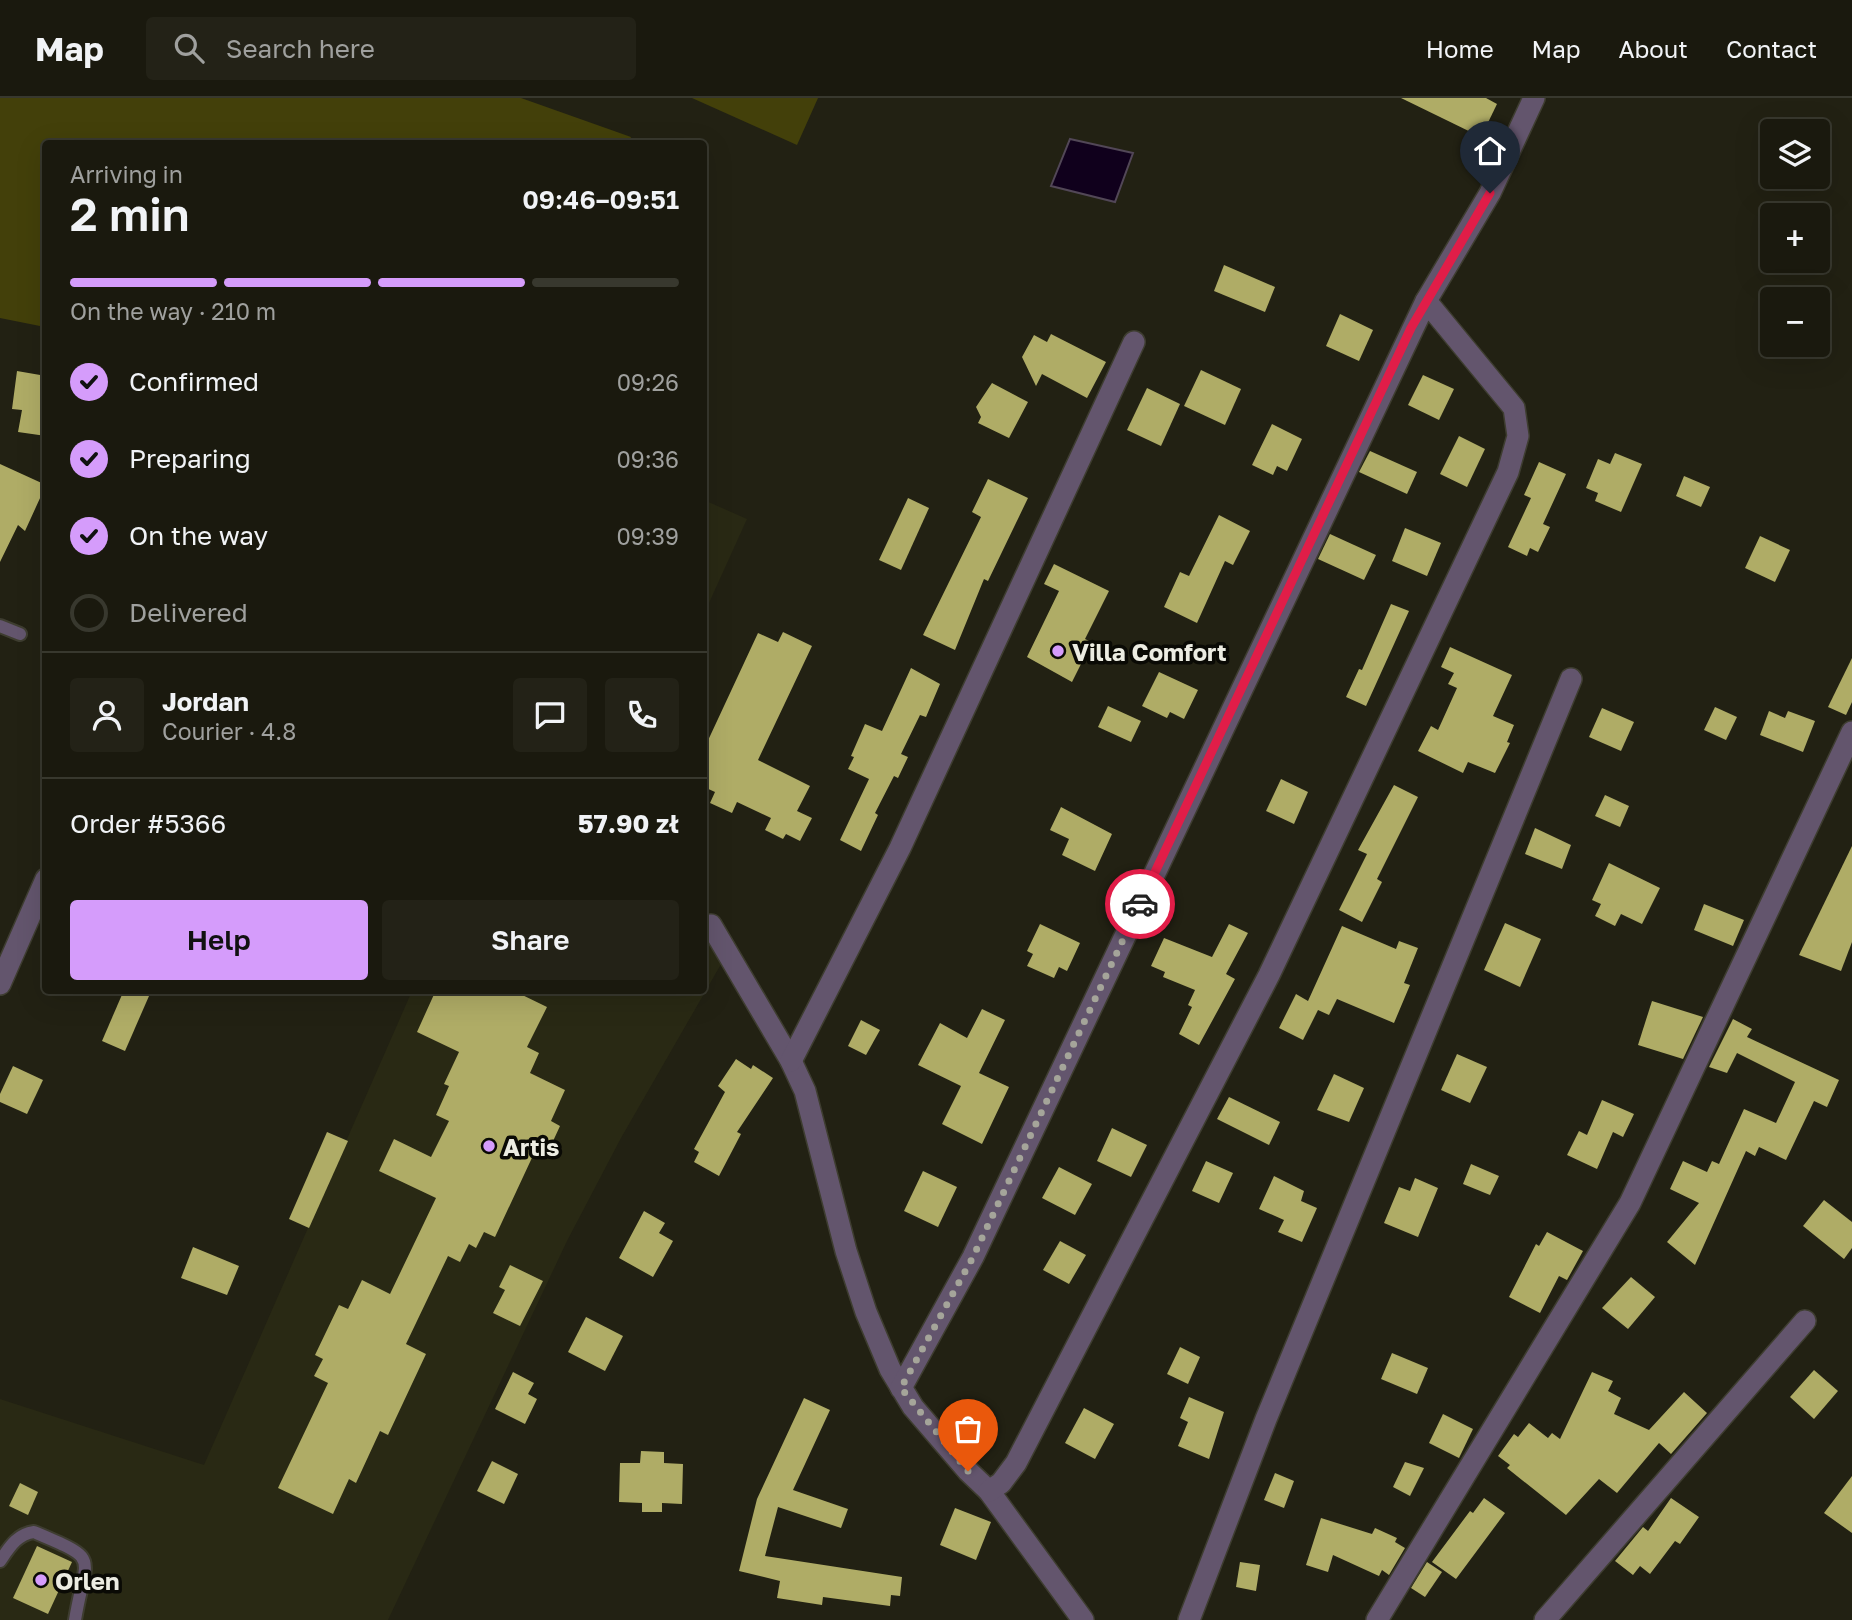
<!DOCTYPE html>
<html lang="en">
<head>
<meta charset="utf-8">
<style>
  body { margin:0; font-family:"Golos Text",sans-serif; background:#232217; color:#f1f3f6; height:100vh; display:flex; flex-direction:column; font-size:26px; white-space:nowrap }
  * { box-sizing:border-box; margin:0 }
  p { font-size:23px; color:#9fa09e }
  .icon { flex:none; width:38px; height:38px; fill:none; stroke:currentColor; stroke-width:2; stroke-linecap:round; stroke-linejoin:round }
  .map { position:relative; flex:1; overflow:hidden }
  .drawer { position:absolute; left:42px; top:42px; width:665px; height:854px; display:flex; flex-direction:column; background:#1a190e; border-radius:7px; box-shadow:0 7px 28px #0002,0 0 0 2px #38382e }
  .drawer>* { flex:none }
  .tools { position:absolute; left:1760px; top:21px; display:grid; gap:14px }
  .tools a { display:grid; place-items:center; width:70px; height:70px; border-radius:7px; background:#1a190e; box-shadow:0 7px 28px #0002,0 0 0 2px #38382e; font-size:35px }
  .pin { position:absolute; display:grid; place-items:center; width:60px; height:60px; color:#fff; margin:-72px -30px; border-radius:50% 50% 50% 0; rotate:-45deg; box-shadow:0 0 7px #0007 }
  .pin .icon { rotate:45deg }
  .courier { position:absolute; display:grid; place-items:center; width:70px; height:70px; margin:-35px; border:5px solid #e11d48; border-radius:50%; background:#fff; color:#222; box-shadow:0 2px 9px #0007 }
  .head em { font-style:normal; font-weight:600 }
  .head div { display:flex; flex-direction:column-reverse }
  .head { display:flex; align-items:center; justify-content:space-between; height:119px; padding:0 28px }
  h1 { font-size:46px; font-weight:600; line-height:52px }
  .bar { display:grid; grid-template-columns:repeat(4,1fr); gap:10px 7px; align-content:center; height:84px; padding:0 28px }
  .bar i { height:9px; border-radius:5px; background:#38382e }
  .bar .selected { background:#d59cfb }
  .bar p { grid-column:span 4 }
  .line { display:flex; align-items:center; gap:18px; padding:0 28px; border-top:2px solid #38382e }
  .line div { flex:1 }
  .round { display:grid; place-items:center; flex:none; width:74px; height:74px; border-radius:7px; background:#232217 }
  ol { padding:0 28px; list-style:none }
  li { display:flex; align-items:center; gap:21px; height:77px }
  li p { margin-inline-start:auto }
  li .icon { padding:7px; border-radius:50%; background:#d59cfb; color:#111; stroke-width:4 }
  li:last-child { color:#9fa09e }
  li i { width:38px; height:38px; border:4px solid #38382e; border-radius:50% }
  .action { display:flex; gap:14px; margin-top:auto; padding:14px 28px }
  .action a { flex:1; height:80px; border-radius:7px; background:#d59cfb; color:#111; font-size:28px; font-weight:600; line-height:80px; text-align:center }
  .action a+a { background:#232217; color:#f1f3f6 }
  header { display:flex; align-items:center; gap:42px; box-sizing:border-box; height:98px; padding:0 35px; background:#1a190e; border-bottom:2px solid #38382e }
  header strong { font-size:33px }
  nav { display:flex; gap:38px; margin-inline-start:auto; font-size:24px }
  .search { width:490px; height:63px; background:#232217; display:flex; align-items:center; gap:18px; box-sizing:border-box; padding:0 24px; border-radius:7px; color:#9fa09e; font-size:26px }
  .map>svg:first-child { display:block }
  .built { fill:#292914 }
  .green { fill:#43400a }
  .water { fill:#10001c; stroke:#524757; stroke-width:2 }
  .building { fill:#afac66 }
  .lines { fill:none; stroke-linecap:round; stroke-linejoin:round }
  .lane-casing { stroke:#3e3d30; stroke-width:16 }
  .street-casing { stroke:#3e3d30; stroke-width:24 }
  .lane { stroke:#63556d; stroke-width:12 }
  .street { stroke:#63556d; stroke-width:21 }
  .done { stroke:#a5a59a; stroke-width:7; stroke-dasharray:0 12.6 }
  .route { stroke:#e11d48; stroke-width:9 }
  .poi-dot { fill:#d59cfb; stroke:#0a0a05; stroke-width:2.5 }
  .labels { text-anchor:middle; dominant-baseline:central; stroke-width:7; stroke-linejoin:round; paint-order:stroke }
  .poi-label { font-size:24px; font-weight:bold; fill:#ecece2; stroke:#0a0a05; text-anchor:start }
</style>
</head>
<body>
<header>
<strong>Map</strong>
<div class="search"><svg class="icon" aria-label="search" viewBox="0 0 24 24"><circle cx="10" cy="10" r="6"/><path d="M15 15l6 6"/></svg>Search here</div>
<nav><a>Home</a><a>Map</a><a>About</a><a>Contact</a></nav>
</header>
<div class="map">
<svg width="1852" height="1522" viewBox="0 0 1852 1522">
  <rect width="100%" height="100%" fill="#222113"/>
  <g class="built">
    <polygon points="704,402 747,421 704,516"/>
    <polygon points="704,822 724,861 621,1040 567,1143 388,1522 0,1522 0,1301 204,1367 412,893 704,892"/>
  </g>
  <g class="green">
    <polygon points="0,0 521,0 631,39 628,46 46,46 45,229 0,220"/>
    <polygon points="692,0 818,0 797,47"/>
  </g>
  <polygon class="water" points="1070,41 1133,55 1115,104 1051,88"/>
  <g class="building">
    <polygon points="1401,0 1486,0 1497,6 1481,39"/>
    <polygon points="1224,167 1275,189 1265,214 1214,193"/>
    <polygon points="1340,216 1373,232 1359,263 1326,248"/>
    <polygon points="1051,236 1106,264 1087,300 1042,276 1036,288 1022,259 1034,237 1047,244"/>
    <polygon points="1201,272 1241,291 1225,327 1184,308"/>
    <polygon points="17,273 46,278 46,338 18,334 22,312 12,311"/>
    <polygon points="1423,277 1454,291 1439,322 1408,307"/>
    <polygon points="992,285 1028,304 1009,340 978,325 981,319 976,309"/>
    <polygon points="1147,290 1180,306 1161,348 1127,332"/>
    <polygon points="1272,326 1302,341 1287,373 1277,368 1273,377 1252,367"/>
    <polygon points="1459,338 1485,351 1467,389 1440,376"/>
    <polygon points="1370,353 1417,374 1407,396 1359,374"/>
    <polygon points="1615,355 1642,366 1621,414 1595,403 1598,395 1586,390 1598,361 1610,366"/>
    <polygon points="1539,364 1566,376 1543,426 1550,429 1538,454 1530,450 1527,458 1508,449 1531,400 1524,397"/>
    <polygon points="0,366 46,387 25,433 18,427 0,464"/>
    <polygon points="1684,378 1710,389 1701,409 1676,398"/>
    <polygon points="988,381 1028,400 988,483 984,481 955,552 923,537 981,419 972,414"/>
    <polygon points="908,400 929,410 901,472 879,462"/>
    <polygon points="1219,417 1250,433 1233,467 1225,463 1197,525 1164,509 1180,474 1189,478"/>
    <polygon points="1405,430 1441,445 1427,478 1392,463"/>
    <polygon points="1330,436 1376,457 1364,482 1318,461"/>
    <polygon points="1760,438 1790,452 1775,484 1745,470"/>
    <polygon points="1054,466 1109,493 1085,541 1089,543 1086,549 1089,550 1072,584 1027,559 1059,493 1044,486"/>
    <polygon points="1391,506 1409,513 1366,608 1346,599 1359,571 1362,572"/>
    <polygon points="783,534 812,548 758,662 810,688 797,713 812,720 800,743 786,736 783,741 765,732 771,720 737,704 732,715 710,705 715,694 704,689 704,651 758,535 778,544"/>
    <polygon points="1450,549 1512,577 1493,618 1514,627 1507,644 1510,645 1495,675 1468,664 1463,675 1418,653 1431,628 1438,632 1457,590 1448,586 1454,575 1441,569"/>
    <polygon points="1852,560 1852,604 1846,617 1828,609"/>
    <polygon points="911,570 940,586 926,619 920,617 901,656 908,659 898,680 894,678 875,715 878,717 861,753 840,742 869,681 848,671 854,659 851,658 865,626 882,633"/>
    <polygon points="1159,574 1198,592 1184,621 1170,614 1167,620 1142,608"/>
    <polygon points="1108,608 1141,623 1131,644 1098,629"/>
    <polygon points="1715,609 1737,619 1726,642 1704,632"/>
    <polygon points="1602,610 1634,624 1621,653 1589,639"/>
    <polygon points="1769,613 1785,620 1788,613 1815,623 1803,654 1760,637"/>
    <polygon points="1281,681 1308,694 1294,726 1266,713"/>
    <polygon points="1394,687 1418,699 1377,781 1382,784 1362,824 1339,812 1367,756 1358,752"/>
    <polygon points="1605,697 1629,708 1620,729 1595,718"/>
    <polygon points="1061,709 1112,736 1095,773 1062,757 1069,741 1050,732"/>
    <polygon points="1535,730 1571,747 1562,771 1525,756"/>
    <polygon points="1852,748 1852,844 1841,873 1799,857"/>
    <polygon points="1609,765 1660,790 1642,826 1621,816 1615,828 1595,818 1601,806 1592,802"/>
    <polygon points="1704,806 1744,822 1733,848 1694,832"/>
    <polygon points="1505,825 1541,841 1520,889 1484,872"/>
    <polygon points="1040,826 1080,845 1067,873 1059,869 1054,880 1027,868 1033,856 1027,853"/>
    <polygon points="1229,826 1248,835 1226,876 1235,881 1199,947 1179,936 1192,909 1188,907 1195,892 1163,879 1165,874 1151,868 1164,840 1212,859"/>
    <polygon points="1342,828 1396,851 1399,843 1418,850 1404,885 1410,887 1394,925 1337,901 1329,917 1318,912 1303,942 1279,930 1296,896 1308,903"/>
    <polygon points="124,892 136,892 149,898 125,953 102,943"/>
    <polygon points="436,892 512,892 547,909 527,949 539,955 530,975 565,992 551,1023 560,1028 548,1054 537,1049 495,1139 484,1134 476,1150 469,1146 460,1164 448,1158 406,1246 426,1256 388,1337 380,1333 356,1385 349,1381 333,1416 278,1390 328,1285 314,1278 323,1261 315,1257 339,1207 348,1211 362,1182 390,1196 436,1100 379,1073 394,1041 431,1059 449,1023 436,1017 449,988 444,986 459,954 417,934"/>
    <polygon points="1652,903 1703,919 1683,961 1638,947"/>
    <polygon points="982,911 1005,922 979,975 1009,989 982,1046 942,1026 961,988 918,967 940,925 967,940"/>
    <polygon points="1733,921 1752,931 1747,939 1839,982 1827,1009 1814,1003 1786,1062 1759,1049 1755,1058 1746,1053 1695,1167 1667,1144 1699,1105 1670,1091 1683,1063 1707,1074 1712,1063 1719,1066 1744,1011 1776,1025 1795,984 1737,955 1727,975 1709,969"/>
    <polygon points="861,922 880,932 866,957 848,948"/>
    <polygon points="1457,956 1487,969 1470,1005 1441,992"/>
    <polygon points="736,961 751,971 753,967 773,980 737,1034 741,1036 719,1078 694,1064 699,1054 694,1051 725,994 718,988"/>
    <polygon points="13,968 43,982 27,1016 0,1004 0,996"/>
    <polygon points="1334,976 1364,990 1349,1024 1317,1012"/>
    <polygon points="1229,999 1280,1024 1269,1047 1217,1021"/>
    <polygon points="1602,1002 1634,1016 1623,1039 1613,1034 1597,1071 1567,1057 1579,1033 1587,1037"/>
    <polygon points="1112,1030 1147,1047 1131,1079 1097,1063"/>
    <polygon points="327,1034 348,1043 309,1130 289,1121"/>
    <polygon points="1206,1063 1233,1075 1219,1105 1192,1093"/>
    <polygon points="1471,1066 1499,1078 1490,1097 1463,1086"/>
    <polygon points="1059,1069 1092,1086 1075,1117 1042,1100"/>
    <polygon points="923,1073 957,1089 938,1129 904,1113"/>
    <polygon points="1274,1078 1304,1093 1301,1103 1317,1110 1302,1144 1278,1134 1284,1122 1259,1111"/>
    <polygon points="1415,1080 1438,1090 1418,1139 1384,1125 1399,1089 1410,1093"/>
    <polygon points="1824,1102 1852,1124 1852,1150 1844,1161 1803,1128"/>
    <polygon points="644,1113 665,1125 659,1135 673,1143 653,1179 619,1160"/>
    <polygon points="1547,1134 1583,1153 1567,1182 1559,1178 1540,1215 1509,1199 1536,1146 1539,1148"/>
    <polygon points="1060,1143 1086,1157 1069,1186 1043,1172"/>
    <polygon points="193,1149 239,1168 227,1197 181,1180"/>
    <polygon points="510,1167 543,1183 520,1228 493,1215 505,1192 499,1189"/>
    <polygon points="1631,1179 1655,1199 1628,1231 1602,1210"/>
    <polygon points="586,1219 623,1238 605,1273 568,1254"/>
    <polygon points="1180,1249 1200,1259 1188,1286 1167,1276"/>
    <polygon points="1392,1255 1428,1270 1417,1296 1381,1281"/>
    <polygon points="1814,1272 1838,1293 1814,1321 1790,1299"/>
    <polygon points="513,1274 534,1285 528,1296 537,1301 525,1326 495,1311"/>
    <polygon points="1592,1274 1613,1283 1608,1293 1621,1300 1614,1316 1649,1332 1684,1294 1707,1315 1671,1356 1659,1345 1617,1395 1599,1381 1566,1417 1507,1370 1510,1367 1498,1358 1514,1336 1518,1339 1529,1325 1548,1340 1552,1335 1560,1341"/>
    <polygon points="1189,1299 1224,1314 1209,1361 1178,1348 1188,1324 1180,1320"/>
    <polygon points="804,1300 830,1312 793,1392 848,1411 841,1430 778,1409 765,1458 902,1479 900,1498 891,1497 890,1508 823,1499 822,1507 777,1500 780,1483 739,1473 757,1401"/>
    <polygon points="1084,1310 1114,1326 1095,1361 1065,1345"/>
    <polygon points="1443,1316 1473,1331 1459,1360 1429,1345"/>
    <polygon points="641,1353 664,1354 664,1365 683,1366 682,1406 662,1405 662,1414 642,1414 642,1405 619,1404 620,1365 640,1365"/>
    <polygon points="492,1363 518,1376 504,1406 477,1393"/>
    <polygon points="1405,1364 1424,1370 1410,1398 1393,1389"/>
    <polygon points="1275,1375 1294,1383 1284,1410 1264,1402"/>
    <polygon points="1852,1378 1852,1435 1824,1415"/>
    <polygon points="20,1385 38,1394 28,1417 9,1408"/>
    <polygon points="1484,1400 1505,1415 1456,1481 1432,1464 1470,1413 1473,1415"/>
    <polygon points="1671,1400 1699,1419 1680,1446 1675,1443 1650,1476 1640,1468 1633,1477 1615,1463 1643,1429 1648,1433"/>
    <polygon points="955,1410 991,1424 976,1462 940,1447"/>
    <polygon points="1321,1420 1372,1436 1375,1430 1397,1440 1395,1444 1405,1450 1389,1477 1382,1472 1379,1478 1333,1457 1328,1474 1306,1467"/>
    <polygon points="37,1448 72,1464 48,1516 13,1500"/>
    <polygon points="1240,1464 1260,1467 1256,1493 1236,1489"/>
    <polygon points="1427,1464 1442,1474 1425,1499 1411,1490"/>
  </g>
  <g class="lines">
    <defs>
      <g id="lane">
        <polyline points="0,528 20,536"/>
        <path d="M0 1463C9 1450 17 1436 34 1434 102 1463 86 1455 75 1522"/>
      </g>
      <g id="street">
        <polyline points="1426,203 1490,95 1534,0"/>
        <polyline points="711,827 791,963 805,993 846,1153 866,1214 890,1271 913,1309 968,1373 989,1393 1083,1522"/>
        <polyline points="0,886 46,781"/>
        <polyline points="791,963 900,750 1134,244"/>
        <polyline points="901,1290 973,1159 1426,203 1514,310 1518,338 1508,374 1269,877 1016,1365 1001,1385 989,1393"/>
        <polyline points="1189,1522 1266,1321 1571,581"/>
        <polyline points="1377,1522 1630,1105 1852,634"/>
        <polyline points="1545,1522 1805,1223"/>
      </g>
    </defs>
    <use href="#lane" class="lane-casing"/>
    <use href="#street" class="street-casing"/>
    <use href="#lane" class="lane"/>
    <use href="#street" class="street"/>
  </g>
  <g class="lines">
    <polyline class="done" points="968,1373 901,1290 973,1159 1140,806"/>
    <polyline class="route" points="1140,806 1411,230 1490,95"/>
  </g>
  <g class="poi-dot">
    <circle cx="1058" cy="553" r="7"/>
    <circle cx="489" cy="1048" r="7"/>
    <circle cx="41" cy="1482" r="7"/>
  </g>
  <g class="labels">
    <g class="poi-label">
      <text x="1072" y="553">Villa Comfort</text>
      <text x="503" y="1048">Artis</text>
      <text x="55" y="1482">Orlen</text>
    </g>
  </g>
</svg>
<div class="tools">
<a><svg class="icon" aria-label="layers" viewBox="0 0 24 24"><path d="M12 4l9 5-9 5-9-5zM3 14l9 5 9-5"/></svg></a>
<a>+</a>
<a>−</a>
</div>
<div class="pin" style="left:968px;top:1373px;background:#ea580c"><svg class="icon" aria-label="bag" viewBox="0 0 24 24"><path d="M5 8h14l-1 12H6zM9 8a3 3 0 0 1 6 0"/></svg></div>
<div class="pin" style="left:1490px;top:95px;background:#1f2937"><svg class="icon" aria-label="home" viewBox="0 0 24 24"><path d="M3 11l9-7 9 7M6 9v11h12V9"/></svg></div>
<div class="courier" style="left:1140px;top:806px"><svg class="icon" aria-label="car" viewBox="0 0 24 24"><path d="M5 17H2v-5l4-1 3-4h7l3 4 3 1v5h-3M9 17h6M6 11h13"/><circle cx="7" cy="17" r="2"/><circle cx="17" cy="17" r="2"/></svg></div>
<section class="drawer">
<div class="head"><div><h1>2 min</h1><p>Arriving in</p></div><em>09:46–09:51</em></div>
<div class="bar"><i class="selected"></i><i class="selected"></i><i class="selected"></i><i></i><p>On the way · 210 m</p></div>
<ol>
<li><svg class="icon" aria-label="check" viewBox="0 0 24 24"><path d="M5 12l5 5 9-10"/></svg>Confirmed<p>09:26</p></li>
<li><svg class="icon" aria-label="check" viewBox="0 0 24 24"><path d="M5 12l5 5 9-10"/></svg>Preparing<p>09:36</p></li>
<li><svg class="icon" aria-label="check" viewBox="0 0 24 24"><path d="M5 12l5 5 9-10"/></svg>On the way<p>09:39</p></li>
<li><i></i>Delivered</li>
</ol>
<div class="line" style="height:126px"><a class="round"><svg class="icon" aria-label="person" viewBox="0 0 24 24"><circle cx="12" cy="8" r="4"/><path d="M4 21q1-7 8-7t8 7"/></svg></a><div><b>Jordan</b><p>Courier · 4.8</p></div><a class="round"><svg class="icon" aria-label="chat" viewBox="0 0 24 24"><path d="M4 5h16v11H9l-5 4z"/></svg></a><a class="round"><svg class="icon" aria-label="phone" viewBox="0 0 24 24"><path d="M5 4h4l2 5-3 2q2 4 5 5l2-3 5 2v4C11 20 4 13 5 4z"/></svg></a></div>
<div class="line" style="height:91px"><div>Order #5366</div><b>57.90 zł</b></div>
<div class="action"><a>Help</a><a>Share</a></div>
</section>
</div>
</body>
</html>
